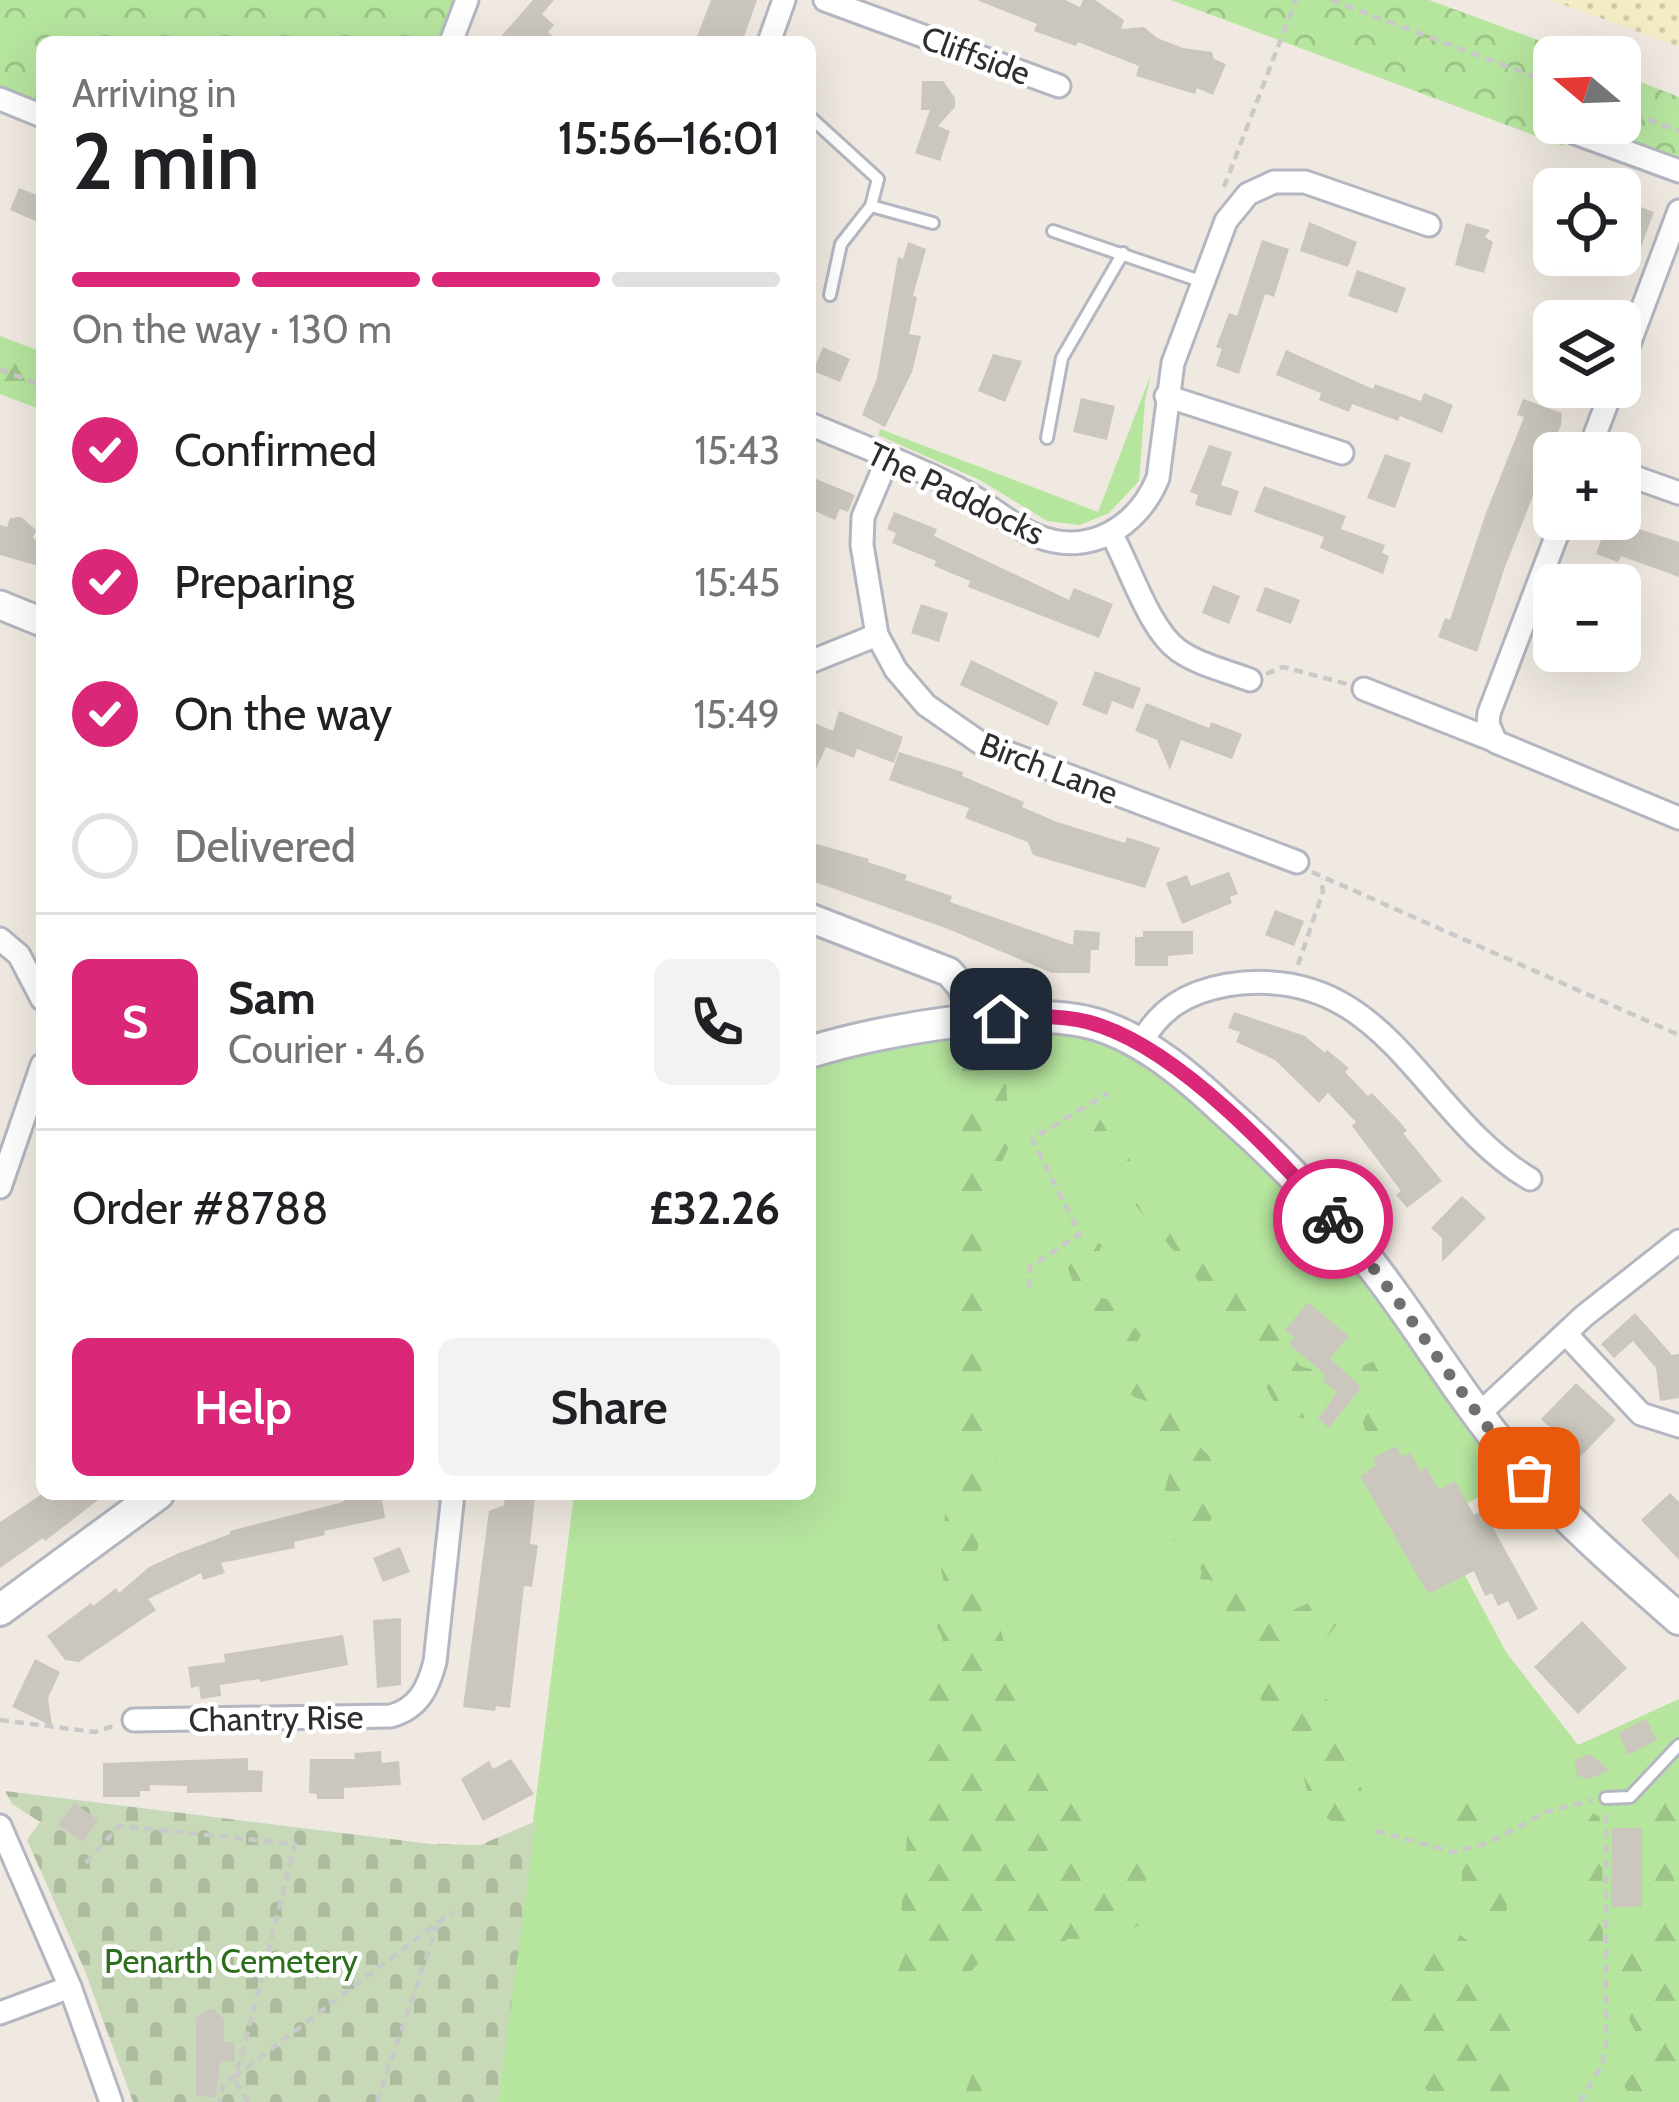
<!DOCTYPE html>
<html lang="en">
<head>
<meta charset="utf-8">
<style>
  body { margin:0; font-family:Cabin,sans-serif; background:#f2f2f2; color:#202124; height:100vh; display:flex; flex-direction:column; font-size:45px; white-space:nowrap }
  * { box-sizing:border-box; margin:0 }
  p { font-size:39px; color:#757577 }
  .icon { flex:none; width:66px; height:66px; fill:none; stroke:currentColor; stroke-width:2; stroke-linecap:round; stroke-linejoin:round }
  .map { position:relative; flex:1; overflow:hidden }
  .drawer { position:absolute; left:36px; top:36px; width:780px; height:1464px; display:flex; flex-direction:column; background:#fff; border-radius:18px; box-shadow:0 12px 48px #0002 }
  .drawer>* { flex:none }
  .needle { width:78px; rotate:289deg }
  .tools { position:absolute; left:1533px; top:36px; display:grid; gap:24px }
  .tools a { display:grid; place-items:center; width:108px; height:108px; border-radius:18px; background:#fff; box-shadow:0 12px 48px #0002; font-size:60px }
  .pin { position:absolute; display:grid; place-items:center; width:102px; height:102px; color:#fff; margin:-51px; border-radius:24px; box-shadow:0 6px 18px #0006 }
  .courier { position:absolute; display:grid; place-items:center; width:120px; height:120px; margin:-60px; border:9px solid #db2777; border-radius:50%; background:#fff; color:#222; box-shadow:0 3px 15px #0007 }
  .summary em { font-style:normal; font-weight:600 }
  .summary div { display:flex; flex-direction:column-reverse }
  .summary { display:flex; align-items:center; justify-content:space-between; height:204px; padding:0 36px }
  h1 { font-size:78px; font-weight:600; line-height:90px }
  .bar { display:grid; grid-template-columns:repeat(4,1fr); gap:18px 12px; align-content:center; height:144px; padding:0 36px }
  .bar i { height:15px; border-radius:9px; background:#e0e0e0 }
  .bar .active { background:#db2777 }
  .bar p { grid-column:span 4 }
  .line { display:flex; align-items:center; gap:30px; padding:0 36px; border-top:3px solid #e0e0e0 }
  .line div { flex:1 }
  .round { display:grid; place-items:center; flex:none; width:126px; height:126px; border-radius:18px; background:#f2f2f2 }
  ol { padding:0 36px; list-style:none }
  li { display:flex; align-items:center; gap:36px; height:132px }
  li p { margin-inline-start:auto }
  li .icon { padding:12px; border-radius:50%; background:#db2777; color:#fff; stroke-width:4 }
  li:last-child { color:#757577 }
  li i { width:66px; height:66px; border:6px solid #e0e0e0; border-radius:50% }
  .action { display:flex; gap:24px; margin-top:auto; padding:24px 36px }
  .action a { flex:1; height:138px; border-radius:18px; background:#db2777; color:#fff; font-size:48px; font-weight:600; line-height:138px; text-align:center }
  .action a+a { background:#f2f2f2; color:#202124 }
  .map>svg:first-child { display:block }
  .grass { fill:#b6e59e }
  .forest { fill:url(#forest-firs) }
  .sand { fill:url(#sand-dots) }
  .cemetery { fill:url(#cemetery-stones) }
  .park { fill:url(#park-crowns) }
  .building { fill:#cbc7bf }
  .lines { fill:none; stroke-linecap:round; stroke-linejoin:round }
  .service-casing { stroke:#b4b7c1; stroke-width:16 }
  .minor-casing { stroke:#b4b7c1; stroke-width:27 }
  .tertiary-casing { stroke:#b4b7c1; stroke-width:33 }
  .secondary-casing { stroke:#b4b7c1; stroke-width:36 }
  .path { stroke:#c9c9c9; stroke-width:4.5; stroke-dasharray:9 6; stroke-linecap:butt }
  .service { stroke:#fff; stroke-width:10 }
  .minor { stroke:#fff; stroke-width:21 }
  .tertiary { stroke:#fff; stroke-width:27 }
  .secondary { stroke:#fff; stroke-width:30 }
  .done { stroke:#726f6d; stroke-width:12; stroke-dasharray:0 21.6 }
  .route { stroke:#db2777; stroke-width:15 }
  .labels { text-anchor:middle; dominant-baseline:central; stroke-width:9; stroke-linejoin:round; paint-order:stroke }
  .street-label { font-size:33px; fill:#2e2e2e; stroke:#fff }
  .park-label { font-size:33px; fill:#2c6e1b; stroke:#fff }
</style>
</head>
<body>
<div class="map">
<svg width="1679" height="2102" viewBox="0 0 1679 2102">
  <defs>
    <pattern id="forest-firs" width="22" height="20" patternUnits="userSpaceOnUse" patternTransform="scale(3)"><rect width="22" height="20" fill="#b6e59e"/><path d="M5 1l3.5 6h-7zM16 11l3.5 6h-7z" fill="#9dc588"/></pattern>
    <pattern id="sand-dots" width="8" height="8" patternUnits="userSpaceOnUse" patternTransform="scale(3)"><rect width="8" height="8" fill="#f3ecc5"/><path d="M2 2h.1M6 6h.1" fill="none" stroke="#d1cbaa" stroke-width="1.8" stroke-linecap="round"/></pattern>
    <pattern id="cemetery-stones" width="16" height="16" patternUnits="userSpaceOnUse" patternTransform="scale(3)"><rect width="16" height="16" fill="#c8d9b8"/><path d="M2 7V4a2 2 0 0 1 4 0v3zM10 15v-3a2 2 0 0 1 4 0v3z" fill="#acbb9e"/></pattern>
    <pattern id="park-crowns" width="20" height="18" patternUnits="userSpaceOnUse" patternTransform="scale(3)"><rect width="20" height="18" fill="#b6e59e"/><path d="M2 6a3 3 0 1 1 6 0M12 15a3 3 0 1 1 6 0" fill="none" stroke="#9dc588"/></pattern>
  </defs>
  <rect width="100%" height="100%" fill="#efe9e1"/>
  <g class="grass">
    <polygon points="1151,374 1145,401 1139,481 1109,513 1080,525 1047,521 980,480 878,435 880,429 1098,512"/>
    <polygon points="985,972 1041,991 1039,1001 993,1002 976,985"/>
    <polygon points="1037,1029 1095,1037 1144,1061 1263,1160 1372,1283 1502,1465 1503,1483 1436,1521 1506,1652 1578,1745 1679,1699 1679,2102 498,2102 574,1494 810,1494 810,1066 914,1043"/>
  </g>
  <g class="forest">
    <polygon points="0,336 42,352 42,410 0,394"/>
    <path d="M1005 1048 1009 1147 984 1198 994 1314 985 1417 998 1469 977 1551 1005 1645 1024 1688C1013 1724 1052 1773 1069 1804L1103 1800 1112 1812 1105 1827 1084 1832 1081 1853 1095 1871 1111 1881 1142 1846 1195 1859 1191 1875 1183 1886 1152 1874 1143 1883 1141 1923 1127 1933 1103 1938 1068 1939 1040 1954 981 1961 965 1977 941 1979 920 2002 906 1988 898 1971 908 1944 901 1916 908 1824 921 1792 916 1741 921 1705 917 1677 924 1660 944 1651 942 1636 933 1620 948 1601 941 1569C953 1400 971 1227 953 1058Z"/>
    <path d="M1086 1112 1100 1118 1109 1135 1141 1173 1274 1321 1300 1366 1315 1370C1326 1387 1330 1395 1321 1414 1279 1433 1261 1384 1257 1351L1078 1136 1075 1126Z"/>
    <path d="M1082 1235 1102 1245 1091 1271 1100 1282 1098 1297 1114 1301 1141 1335 1129 1356C1153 1366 1155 1393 1175 1406L1177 1424 1209 1456 1223 1487 1222 1505 1191 1546 1182 1547 1173 1540 1165 1490 1169 1473 1155 1455 1156 1439 1144 1423 1150 1402 1134 1397 1119 1383 1100 1336 1086 1317 1066 1263 1068 1245Z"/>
    <path d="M1375 1361 1390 1365 1395 1372C1394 1379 1390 1386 1390 1393 1392 1413 1420 1433 1378 1439L1366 1432 1357 1406 1368 1389 1361 1372 1364 1365Z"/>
    <polygon points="1202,1550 1227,1570 1232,1579 1249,1581 1282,1616 1320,1597 1334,1598 1340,1608 1341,1619 1325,1640 1312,1650 1247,1661 1224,1627 1209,1592 1214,1587 1211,1580 1200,1579 1202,1571 1188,1558 1192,1551"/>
    <path d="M1266 1667 1303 1672 1316 1680 1332 1709 1331 1729C1353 1728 1352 1744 1362 1759L1356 1772 1366 1805 1378 1803 1389 1810 1382 1827 1360 1823 1348 1828C1312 1817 1305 1795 1302 1761L1291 1753 1289 1736C1271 1721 1264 1701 1249 1681L1255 1670Z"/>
    <path d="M1679 1772V1821L1671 1836 1674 1881 1679 1891V2071L1664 2083 1630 2098 1624 2085 1629 2076 1640 2072 1647 2056C1634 2023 1601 1984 1626 1950L1639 1951 1645 1956 1653 1947 1652 1920 1645 1904 1646 1828 1638 1819 1637 1808 1642 1801 1671 1790Z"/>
    <polygon points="1470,1794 1489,1853 1500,1862 1496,1880 1507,1901 1506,1919 1493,1932 1478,1930 1462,1913 1462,1867 1466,1860 1449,1810 1456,1795"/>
    <polygon points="1589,1812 1599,1816 1602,1826 1603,1943 1597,1950 1582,1946 1576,1822"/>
    <path d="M1432 1918 1447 1924 1469 1942 1454 1975 1479 1974 1483 1979 1476 2016 1491 2014 1515 1997C1534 2003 1534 2013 1535 2031L1509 2039 1490 2053 1492 2065C1511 2075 1517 2070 1537 2067L1545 2082 1543 2102H1441L1427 2091 1411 2066 1416 2020 1408 2008 1386 2006 1376 1997 1375 1984C1396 1967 1409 1955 1414 1928Z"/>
    <polygon points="983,2070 993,2072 1000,2083 1002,2102 968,2102 965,2093 972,2075"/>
  </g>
  <polygon class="sand" points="1551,0 1679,0 1679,47"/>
  <polygon class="cemetery" points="5,1791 431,1844 480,1845 536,1821 498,2102 133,2102 85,1971 27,1840 40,1822 12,1804"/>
  <g class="park">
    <polygon points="0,0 458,0 442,42 42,42 42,105 0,89"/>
    <polygon points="1171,0 1429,0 1584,57 1554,57 1554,123 1571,123 1563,146"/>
    <polygon points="1620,74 1679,97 1679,159 1586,123 1620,123"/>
  </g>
  <g class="building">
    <polygon points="533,0 554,0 542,14 554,25 548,32 560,42 496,42"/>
    <polygon points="711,0 757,0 742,42 695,42"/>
    <polygon points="977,0 1065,0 1080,7 1083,0 1095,0 1124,20 1121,29 1144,27 1157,38 1183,48 1212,52 1214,59 1226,64 1213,95 1197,88 1195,94 1136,76 1139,66 1078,42 1076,46 1034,31 1037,24"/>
    <polygon points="922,81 943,81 955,98 955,107 938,126 950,131 940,161 915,153 930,110 921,110"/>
    <polygon points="19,188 42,197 42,224 10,210"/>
    <polygon points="1620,199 1654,212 1638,255 1621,248 1629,225 1620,222"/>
    <polygon points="1309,222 1357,242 1348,267 1300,251"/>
    <polygon points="1466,223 1490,230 1485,237 1493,242 1484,273 1455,265"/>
    <polygon points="1262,240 1289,249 1274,297 1265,294 1239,374 1216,366 1222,349 1216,347 1229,313 1237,316"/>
    <polygon points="908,242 926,249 913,296 917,297 909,334 921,336 912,372 885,427 862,415 877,378 898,257 903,259"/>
    <polygon points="1357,270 1406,288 1397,313 1348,296"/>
    <polygon points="823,347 850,359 840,382 813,371"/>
    <polygon points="1286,350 1373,389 1375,384 1421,401 1424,393 1453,405 1442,433 1400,416 1398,421 1352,404 1349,412 1319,400 1321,393 1276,375"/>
    <polygon points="993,354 1022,361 1005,402 978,391"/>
    <polygon points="1081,398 1115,406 1107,440 1073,432"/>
    <polygon points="1523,399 1562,413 1561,425 1505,567 1477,652 1438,637 1445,618 1450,620 1486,513 1524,417 1517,415"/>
    <polygon points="1209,445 1232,452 1221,485 1239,491 1231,516 1195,505 1198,495 1190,492"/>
    <polygon points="1385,454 1411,463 1395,508 1367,498"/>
    <polygon points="814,478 855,495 848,512 840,509 835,520 810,509"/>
    <polygon points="1264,486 1346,516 1341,529 1385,545 1382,553 1389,556 1383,574 1320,548 1324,537 1254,512"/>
    <polygon points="894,512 937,529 934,536 1069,600 1074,588 1113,604 1099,638 968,587 970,581 934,566 936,561 892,543 896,533 887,529"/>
    <polygon points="21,517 36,530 33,538 42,544 42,567 0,555 0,525 7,527 10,518"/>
    <polygon points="1609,519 1679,542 1679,577 1621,556 1618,562 1596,554"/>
    <polygon points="1213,585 1240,596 1229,624 1202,613"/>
    <polygon points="1265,587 1300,600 1291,624 1256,611"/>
    <polygon points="921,604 948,613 939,642 911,633"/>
    <polygon points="971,660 1058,702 1048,726 960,685"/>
    <polygon points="1095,671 1141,688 1133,709 1112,701 1107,715 1082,705"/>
    <polygon points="1146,703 1209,728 1211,722 1242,734 1232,759 1181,740 1170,770 1157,740 1135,731"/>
    <polygon points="839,711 903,737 894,763 857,749 854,758 826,747 810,782 810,721 833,731"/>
    <polygon points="899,752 963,772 962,776 1024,802 1022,807 1057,822 1125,843 1127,837 1160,848 1145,888 1033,855 1028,842 965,818 969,808 889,780"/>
    <polygon points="810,842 869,859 868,862 907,875 905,880 952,896 950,902 1073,945 1074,930 1100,932 1099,950 1091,950 1090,973 1052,973 948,929 815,882 816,878 810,875"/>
    <polygon points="1229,872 1238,894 1230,897 1232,903 1182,924 1166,883 1187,875 1191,886"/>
    <polygon points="1275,910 1304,921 1294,946 1265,935"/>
    <polygon points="1143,931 1193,931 1193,954 1168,956 1168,966 1135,966 1135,937 1143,937"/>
    <polygon points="1234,1012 1305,1036 1325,1053 1327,1050 1349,1068 1345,1072 1368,1096 1372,1093 1400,1122 1407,1131 1403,1133 1442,1181 1407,1208 1396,1195 1401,1191 1352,1126 1356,1122 1328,1093 1319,1103 1275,1060 1236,1042 1240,1032 1228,1028"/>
    <polygon points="1462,1196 1486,1218 1442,1262 1442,1238 1431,1228"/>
    <polygon points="1308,1302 1349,1336 1330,1358 1361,1387 1329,1428 1318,1419 1337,1392 1322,1380 1325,1375 1289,1344 1294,1338 1285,1330"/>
    <polygon points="1635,1313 1672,1355 1679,1354 1679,1398 1660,1401 1656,1368 1633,1341 1614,1358 1601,1344"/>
    <polygon points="1576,1383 1616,1420 1581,1456 1541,1419"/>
    <polygon points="1396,1446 1402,1456 1411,1453 1420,1471 1426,1467 1439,1490 1455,1481 1474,1515 1483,1510 1538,1609 1518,1620 1508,1601 1498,1606 1492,1593 1485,1596 1474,1571 1428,1594 1360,1476 1376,1465 1373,1458"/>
    <polygon points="1670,1493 1679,1502 1679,1560 1641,1520"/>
    <polygon points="42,1494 106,1494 45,1541 43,1538 0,1568 0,1522"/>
    <polygon points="345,1494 362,1494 363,1497 381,1494 385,1518 324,1531 325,1535 294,1542 295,1548 221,1563 225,1573 203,1580 201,1573 148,1599 156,1610 79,1662 65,1660 47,1636 91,1603 93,1606 116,1588 119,1593 149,1567 179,1553 230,1534 230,1531 339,1503 346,1500"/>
    <polygon points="505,1494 535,1497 530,1544 538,1545 532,1587 524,1586 510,1708 496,1706 495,1711 463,1707 489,1511 504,1505"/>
    <polygon points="400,1547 410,1572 383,1582 373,1558"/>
    <polygon points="401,1618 401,1685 377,1688 373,1620"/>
    <polygon points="1582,1621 1627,1668 1578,1714 1534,1667"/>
    <polygon points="343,1635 348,1665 260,1682 260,1679 220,1685 221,1696 201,1699 199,1686 191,1688 188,1667 225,1662 224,1654"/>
    <polygon points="35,1659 60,1672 48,1698 52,1726 12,1707"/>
    <polygon points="1646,1719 1657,1740 1628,1755 1618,1733"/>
    <polygon points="381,1751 382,1763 399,1761 401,1785 344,1788 344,1799 317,1799 317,1794 309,1793 310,1759 355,1759 354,1753"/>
    <polygon points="1588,1754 1592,1756 1609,1770 1589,1779 1577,1776 1575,1760"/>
    <polygon points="248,1758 248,1770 263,1771 262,1792 187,1793 187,1786 150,1785 150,1791 140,1791 140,1797 103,1797 103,1763"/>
    <polygon points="511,1759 534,1794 483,1821 461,1779 489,1761 493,1769"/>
    <polygon points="74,1803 98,1820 83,1842 58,1825"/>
    <polygon points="1612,1828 1642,1828 1642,1907 1611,1907"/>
    <polygon points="207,2009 215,2010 224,2019 224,2042 235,2042 233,2061 220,2061 216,2097 196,2096 196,2019"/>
  </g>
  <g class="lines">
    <defs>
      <g id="service">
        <polyline points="810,117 878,179 871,206 841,244 830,295"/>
        <polyline points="871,206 933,223"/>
        <polyline points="1053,231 1203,282"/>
        <polyline points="1047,438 1062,358 1123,253"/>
        <polyline points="1606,1798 1630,1797 1679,1745"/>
      </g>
      <g id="minor">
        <polyline points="825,0 1059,86"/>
        <polyline points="451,42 467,0"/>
        <polyline points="769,42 784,0"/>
        <polyline points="0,99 42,116"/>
        <polyline points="1575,133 1679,171"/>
        <polyline points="1620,368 1679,211"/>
        <polyline points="1166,396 1342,453"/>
        <path d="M810 424C861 446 915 466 965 492 990 505 1011 526 1037 536 1089 557 1138 527 1158 478L1173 363 1226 221 1248 194 1274 182H1305L1429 225"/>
        <polyline points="1588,453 1613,387"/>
        <polyline points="888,458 863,517 862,545 877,635 896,670 926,705 979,742 1297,862"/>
        <polyline points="1620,472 1679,493"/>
        <polyline points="1563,519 1489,713 1488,724 1496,742 1679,818"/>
        <path d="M1111 533C1130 567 1149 629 1178 650 1199 665 1227 671 1250 680"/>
        <polyline points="810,662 877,635"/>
        <polyline points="1364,689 1493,740"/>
        <polyline points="0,939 19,955 42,999"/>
        <path d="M1140 1045C1159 1009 1187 992 1227 985 1386 960 1419 1113 1530 1179"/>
        <polyline points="0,1187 42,1065"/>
        <polyline points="1566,1334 1641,1414 1679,1426"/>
        <polyline points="1478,1415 1584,1316 1679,1241"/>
        <path d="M134 1720 391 1716C419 1708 428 1688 435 1662L453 1494"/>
        <polyline points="0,1826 70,1987 111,2102"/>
        <polyline points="0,2013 70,1987"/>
      </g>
      <g id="tertiary">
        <polyline points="0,605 42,622"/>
        <polyline points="810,918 949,972 962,987 975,1022"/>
      </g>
      <g id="secondary">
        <path d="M810 1052C880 1030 1029 1003 1098 1025 1146 1040 1189 1077 1225 1111 1284 1163 1340 1221 1386 1284 1430 1343 1467 1406 1515 1461 1564 1519 1622 1569 1679 1619"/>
        <polyline points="0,1610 158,1494"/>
      </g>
    </defs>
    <use href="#service" class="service-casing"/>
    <use href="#minor" class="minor-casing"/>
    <use href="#tertiary" class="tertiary-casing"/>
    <use href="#secondary" class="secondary-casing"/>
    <g class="path">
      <polyline points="1331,0 1554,84"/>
      <polyline points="1620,109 1679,131"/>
      <polyline points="1224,187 1296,0"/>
      <polyline points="0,369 42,386"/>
      <polyline points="1266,674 1283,667 1347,684"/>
      <polyline points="1312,872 1679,1035"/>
      <polyline points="1298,965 1323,891 1321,879"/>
      <polyline points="1029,1288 1030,1267 1080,1234 1032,1139 1108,1093"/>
      <polyline points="0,1720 95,1732 117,1725"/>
      <polyline points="1376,1831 1453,1852 1488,1843 1546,1812 1592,1800"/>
      <polyline points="86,1863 119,1826 295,1844 242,2056 233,2078 223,2084 220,2102"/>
      <polyline points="248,2102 233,2078 452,1912"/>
      <polyline points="377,2102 437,1926"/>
      <polyline points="1580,2102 1602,2065 1606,2045 1606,1814"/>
    </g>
    <use href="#service" class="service"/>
    <use href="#minor" class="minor"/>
    <use href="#tertiary" class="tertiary"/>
    <use href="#secondary" class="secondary"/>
  </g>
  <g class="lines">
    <path class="done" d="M1333 1219C1405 1300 1457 1396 1529 1478"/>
    <path class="route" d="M1001 1019C1034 1016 1069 1014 1101 1026 1184 1055 1275 1154 1333 1219"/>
  </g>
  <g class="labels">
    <g class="street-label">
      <text transform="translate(976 55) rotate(20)">Cliffside</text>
      <text transform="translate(956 493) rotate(26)">The Paddocks</text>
      <text transform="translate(1049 768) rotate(21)">Birch Lane</text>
      <text transform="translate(276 1718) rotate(-1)">Chantry Rise</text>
    </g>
    <g class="park-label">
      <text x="231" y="1961">Penarth Cemetery</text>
    </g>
  </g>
</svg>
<div class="tools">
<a><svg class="needle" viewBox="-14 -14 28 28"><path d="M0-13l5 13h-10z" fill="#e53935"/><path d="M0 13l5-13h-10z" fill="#757577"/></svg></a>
<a><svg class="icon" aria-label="locate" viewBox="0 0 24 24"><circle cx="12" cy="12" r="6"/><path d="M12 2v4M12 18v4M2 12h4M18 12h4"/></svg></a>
<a><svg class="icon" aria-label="layers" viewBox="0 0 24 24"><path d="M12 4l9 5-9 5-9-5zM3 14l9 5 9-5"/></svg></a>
<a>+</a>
<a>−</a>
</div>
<div class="pin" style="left:1529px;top:1478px;background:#ea580c"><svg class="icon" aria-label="bag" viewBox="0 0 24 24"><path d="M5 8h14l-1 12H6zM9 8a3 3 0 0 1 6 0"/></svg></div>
<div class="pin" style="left:1001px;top:1019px;background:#1f2937"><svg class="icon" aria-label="home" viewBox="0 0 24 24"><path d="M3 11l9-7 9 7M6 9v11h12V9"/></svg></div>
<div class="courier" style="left:1333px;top:1219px"><svg class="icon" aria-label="bike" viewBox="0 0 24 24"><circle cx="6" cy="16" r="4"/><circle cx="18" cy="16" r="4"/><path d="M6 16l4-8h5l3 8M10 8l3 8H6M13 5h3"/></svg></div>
<section class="drawer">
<div class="summary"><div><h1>2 min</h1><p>Arriving in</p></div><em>15:56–16:01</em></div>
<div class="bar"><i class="active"></i><i class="active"></i><i class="active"></i><i></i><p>On the way · 130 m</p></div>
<ol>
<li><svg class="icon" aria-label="check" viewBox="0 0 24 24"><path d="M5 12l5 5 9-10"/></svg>Confirmed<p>15:43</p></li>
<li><svg class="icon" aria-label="check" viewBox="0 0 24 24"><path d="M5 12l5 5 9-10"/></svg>Preparing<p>15:45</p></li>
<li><svg class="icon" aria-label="check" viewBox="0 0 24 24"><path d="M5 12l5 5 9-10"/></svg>On the way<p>15:49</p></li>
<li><i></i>Delivered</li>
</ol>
<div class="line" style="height:216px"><b class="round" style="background:#db2777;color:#fff">S</b><div><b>Sam</b><p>Courier · 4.6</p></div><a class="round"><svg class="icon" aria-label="phone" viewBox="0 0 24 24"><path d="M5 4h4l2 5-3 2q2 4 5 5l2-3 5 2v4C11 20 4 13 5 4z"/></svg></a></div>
<div class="line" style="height:156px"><div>Order #8788</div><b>£32.26</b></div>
<div class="action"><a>Help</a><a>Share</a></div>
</section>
</div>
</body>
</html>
